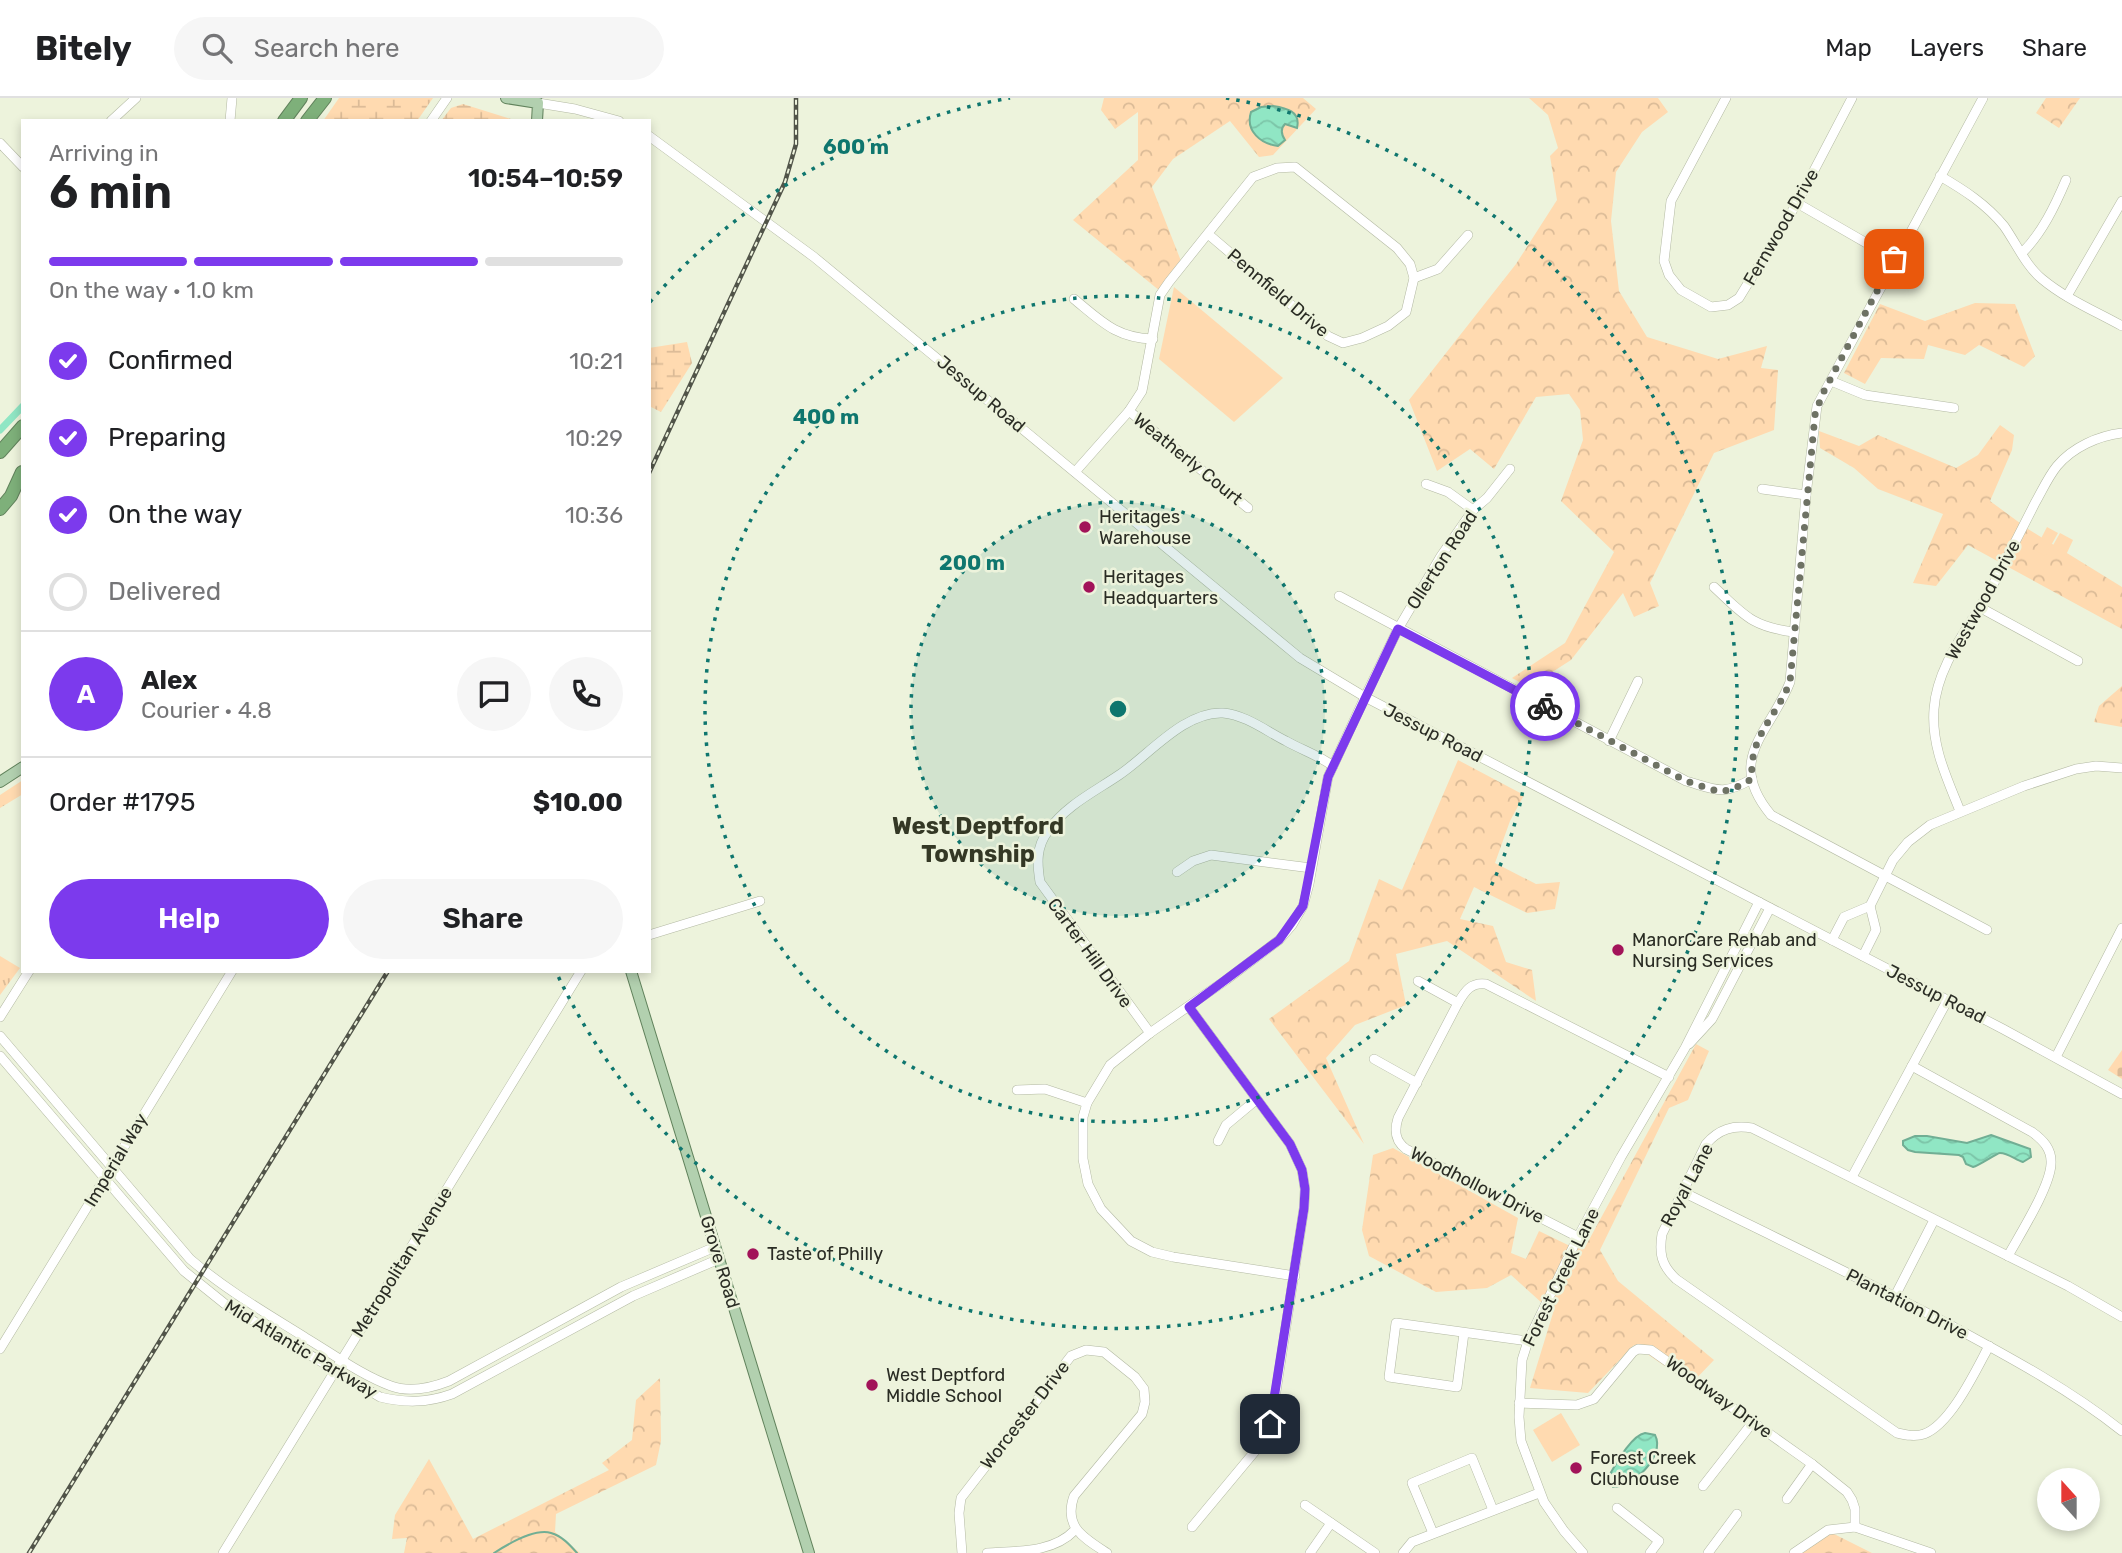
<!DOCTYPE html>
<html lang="en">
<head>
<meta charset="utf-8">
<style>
  body { margin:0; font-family:Rubik,sans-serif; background:#f6f6f6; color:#202124; height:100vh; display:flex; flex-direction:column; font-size:26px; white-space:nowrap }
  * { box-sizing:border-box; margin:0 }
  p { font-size:23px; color:#757577 }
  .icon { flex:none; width:38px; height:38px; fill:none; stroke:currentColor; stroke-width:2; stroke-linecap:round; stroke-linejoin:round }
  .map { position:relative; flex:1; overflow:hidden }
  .side { position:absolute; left:21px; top:21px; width:630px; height:854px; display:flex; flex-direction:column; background:#fff; border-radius:0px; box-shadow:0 4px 10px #0003 }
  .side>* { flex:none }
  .needle { width:46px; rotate:339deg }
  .buttons { position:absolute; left:2037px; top:1370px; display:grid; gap:14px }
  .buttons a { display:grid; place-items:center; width:63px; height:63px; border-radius:50%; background:#fff; box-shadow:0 4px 10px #0003; font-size:35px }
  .pin { position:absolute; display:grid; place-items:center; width:60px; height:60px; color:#fff; margin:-30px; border-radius:14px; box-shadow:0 4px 10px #0006 }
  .courier { position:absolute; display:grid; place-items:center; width:70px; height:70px; margin:-35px; border:5px solid #7c3aed; border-radius:50%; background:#fff; color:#222; box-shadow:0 2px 9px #0007 }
  .head em { font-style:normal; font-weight:600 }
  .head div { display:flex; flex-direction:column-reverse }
  .head { display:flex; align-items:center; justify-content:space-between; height:119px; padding:0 28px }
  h1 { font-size:46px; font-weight:600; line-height:52px }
  .bar { display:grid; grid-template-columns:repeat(4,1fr); gap:10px 7px; align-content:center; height:84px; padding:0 28px }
  .bar i { height:9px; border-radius:5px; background:#e0e0e0 }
  .bar .on { background:#7c3aed }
  .bar p { grid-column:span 4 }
  .line { display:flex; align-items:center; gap:18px; padding:0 28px; border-top:2px solid #e0e0e0 }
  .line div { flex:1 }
  .round { display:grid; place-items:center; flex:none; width:74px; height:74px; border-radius:37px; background:#f6f6f6 }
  ol { padding:0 28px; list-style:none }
  li { display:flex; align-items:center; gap:21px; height:77px }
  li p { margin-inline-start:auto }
  li .icon { padding:7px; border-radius:50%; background:#7c3aed; color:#fff; stroke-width:4 }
  li:last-child { color:#757577 }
  li i { width:38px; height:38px; border:4px solid #e0e0e0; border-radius:50% }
  .action { display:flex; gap:14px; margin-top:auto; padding:14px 28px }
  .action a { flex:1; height:80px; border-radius:42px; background:#7c3aed; color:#fff; font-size:28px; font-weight:600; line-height:80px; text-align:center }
  .action a+a { background:#f6f6f6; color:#202124 }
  header { display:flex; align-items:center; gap:42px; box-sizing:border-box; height:98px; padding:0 35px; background:#fff; border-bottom:2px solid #e0e0e0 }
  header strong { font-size:33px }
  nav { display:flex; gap:38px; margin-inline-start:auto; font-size:24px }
  .search { width:490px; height:63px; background:#f6f6f6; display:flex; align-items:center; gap:18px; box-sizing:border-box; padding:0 24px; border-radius:38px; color:#757577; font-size:26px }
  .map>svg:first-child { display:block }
  .grass { fill:url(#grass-tufts) }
  .forest { fill:url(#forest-crowns) }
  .wetland { fill:url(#wetland-marsh) }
  .cemetery { fill:url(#cemetery-stones) }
  .park { fill:#ffdab0 }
  .water { fill:url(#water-waves); stroke:#71ae94; stroke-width:2 }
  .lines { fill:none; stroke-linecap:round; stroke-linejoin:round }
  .stream { stroke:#71ae94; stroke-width:2 }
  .canal { stroke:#90e6c4; stroke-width:7 }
  .minor-casing { stroke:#b3b9a3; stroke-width:10 }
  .major-casing { stroke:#61825c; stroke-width:12 }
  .highway-casing { stroke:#61825c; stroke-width:14 }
  .minor { stroke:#fff; stroke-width:9 }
  .major { stroke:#b2d0af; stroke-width:10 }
  .highway { stroke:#7eb07a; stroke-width:12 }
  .rail-casing { stroke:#515449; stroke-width:4.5 }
  .rail { stroke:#edf3dc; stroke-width:2; stroke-dasharray:5; stroke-linecap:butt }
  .done { stroke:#6e7264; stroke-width:7; stroke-dasharray:0 12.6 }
  .route { stroke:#7c3aed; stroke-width:9 }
  .ring { fill:none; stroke:#0f766e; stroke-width:3.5; stroke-dasharray:3.5 7 }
  .poi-dot { fill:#a21359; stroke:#edf3dc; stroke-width:2.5 }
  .labels { text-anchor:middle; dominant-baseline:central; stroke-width:5; stroke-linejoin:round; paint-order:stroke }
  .street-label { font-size:18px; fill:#2a2c24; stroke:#edf3dc }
  .poi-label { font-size:18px; fill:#2a2c24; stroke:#edf3dc; text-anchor:start }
  .district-label { font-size:24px; font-weight:bold; fill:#343825; stroke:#edf3dc }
  .centre { fill:#0f766e; stroke:#edf3dc; stroke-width:3.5 }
  .ring-label { font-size:21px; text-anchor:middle; font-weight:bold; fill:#0f766e; stroke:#edf3dc; stroke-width:5; stroke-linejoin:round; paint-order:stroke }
</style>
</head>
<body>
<header>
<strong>Bitely</strong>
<div class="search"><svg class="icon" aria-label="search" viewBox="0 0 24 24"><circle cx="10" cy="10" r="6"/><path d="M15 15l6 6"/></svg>Search here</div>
<nav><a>Map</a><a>Layers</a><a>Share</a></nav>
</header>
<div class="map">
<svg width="2122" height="1455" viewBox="0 0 2122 1455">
  <defs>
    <pattern id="grass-tufts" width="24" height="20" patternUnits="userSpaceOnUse" patternTransform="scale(1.75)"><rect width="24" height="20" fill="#ffdab0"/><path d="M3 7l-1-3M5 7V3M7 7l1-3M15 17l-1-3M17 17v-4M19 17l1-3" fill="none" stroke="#dbbb97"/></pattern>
    <pattern id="forest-crowns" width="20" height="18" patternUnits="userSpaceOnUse" patternTransform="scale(1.75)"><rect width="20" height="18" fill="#ffdab0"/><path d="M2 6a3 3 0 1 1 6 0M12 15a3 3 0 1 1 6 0" fill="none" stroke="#dbbb97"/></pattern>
    <pattern id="wetland-marsh" width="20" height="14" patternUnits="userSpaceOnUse" patternTransform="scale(1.75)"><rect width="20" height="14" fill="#ffdab0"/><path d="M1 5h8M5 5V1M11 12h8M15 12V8" fill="none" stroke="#dbbb97"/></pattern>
    <pattern id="cemetery-stones" width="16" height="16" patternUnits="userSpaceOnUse" patternTransform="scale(1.75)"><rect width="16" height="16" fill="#ffdab0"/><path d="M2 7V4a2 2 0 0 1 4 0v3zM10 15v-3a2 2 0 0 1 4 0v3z" fill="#dbbb97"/></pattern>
    <pattern id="water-waves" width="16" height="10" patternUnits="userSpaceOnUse" patternTransform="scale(1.75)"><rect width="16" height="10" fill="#90e6c4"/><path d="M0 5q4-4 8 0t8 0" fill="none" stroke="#7cc5a8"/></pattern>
  </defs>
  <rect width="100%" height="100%" fill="#edf3dc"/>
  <g class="grass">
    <polygon points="23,682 23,696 0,710 0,697"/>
    <polygon points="0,858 20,870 0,897"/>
  </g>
  <g class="forest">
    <polygon points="1104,0 1303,0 1316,11 1273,57 1259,59 1230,23 1173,61 1152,89 1181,163 1160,193 1073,122 1138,62 1138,14 1115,31 1101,12"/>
    <polygon points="1529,0 1658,0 1668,14 1642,34 1616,74 1611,123 1619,193 1647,239 1718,261 1767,248 1761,270 1778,272 1774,332 1714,355 1650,485 1659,508 1634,519 1623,495 1571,562 1529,589 1512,580 1565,545 1614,454 1561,403 1583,342 1580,312 1569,296 1536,299 1494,371 1470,351 1437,373 1409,302 1516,166 1557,102 1550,58 1558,50 1548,17"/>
    <polygon points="2046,0 2080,0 2059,30 2036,15"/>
    <polygon points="1975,205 2015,206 2035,258 2024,269 1979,247 1965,257 1928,247 1924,261 1881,260 1865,286 1844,275 1880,206 1925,223"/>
    <polygon points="2000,327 2014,337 2012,352 1990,403 2028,431 2122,489 2122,531 1968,447 1936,488 1913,485 1943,416 1878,391 1854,370 1820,350 1819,333 1859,348 1878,337 1956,370 1978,357"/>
    <polygon points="2122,588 2122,629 2094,624 2099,608"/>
    <polygon points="1458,662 1524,697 1510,723 1495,765 1536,786 1560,784 1555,811 1527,815 1474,789 1460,821 1493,828 1506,864 1532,872 1536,903 1447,843 1396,856 1406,907 1355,927 1326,960 1364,1046 1269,921 1349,863 1379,781 1402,792"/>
    <polygon points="1696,946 1709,953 1688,1002 1669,1010 1600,1152 1618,1183 1714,1262 1691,1286 1634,1247 1588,1295 1530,1290 1553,1215 1511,1177 1487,1190 1436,1194 1369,1158 1362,1132 1373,1057 1393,1050 1518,1120 1511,1155 1526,1161 1539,1133 1568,1147 1584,1151"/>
    <polygon points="660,1280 661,1343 656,1367 556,1416 555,1434 580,1455 404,1455 407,1440 392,1441 395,1417 429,1361 473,1441 609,1372 602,1365 632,1342 636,1302"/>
    <polygon points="1826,1432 1872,1455 1793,1455"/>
  </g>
  <g class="wetland">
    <polygon points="339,0 433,0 417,23 323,23"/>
    <polygon points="463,6 514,22 515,23 441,23 451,10"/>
    <polygon points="687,244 692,265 661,314 649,308 649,250"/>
  </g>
  <polygon class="cemetery" points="2122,952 2122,981 2108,972"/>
  <g class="park">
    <polygon points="1174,189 1283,280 1234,324 1159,261"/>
    <polygon points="2047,429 2058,435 2045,458 2035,452"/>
    <polygon points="2060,435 2073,442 2066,457 2052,449"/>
    <polygon points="1561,1315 1580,1347 1552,1364 1533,1332"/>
  </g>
  <g class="water">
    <path d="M1273 8C1286 10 1301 13 1297 30L1285 26C1280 31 1281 36 1285 42L1278 48C1261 46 1245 33 1251 14L1261 9Z"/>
    <path d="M1991 1037 2030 1051 2031 1059 2023 1064C2016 1062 2008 1055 2000 1055 1997 1055 1980 1067 1973 1069L1966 1066 1963 1059 1959 1057 1915 1054 1908 1052 1903 1047V1043L1915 1038H1927L1967 1045Z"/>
    <path d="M1645 1335 1655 1337C1666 1358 1632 1390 1613 1389L1610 1376C1617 1364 1632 1337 1645 1335Z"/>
  </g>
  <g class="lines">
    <path class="stream" d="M494 1455C508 1446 534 1430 551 1435 562 1438 570 1447 577 1455"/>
    <polyline class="canal" points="0,332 23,308"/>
    <defs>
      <g id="minor">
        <polyline points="1726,0 1671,103 1664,163 1669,177 1681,192 1711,209 1728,207 1739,200 1797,105 1852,0"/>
        <path d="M1983 0 1817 308 1806 397 1790 584C1771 634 1724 661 1771 717L1987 832"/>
        <polyline points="538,5 575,11 619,23"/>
        <polyline points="111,23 136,0"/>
        <polyline points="230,23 232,0"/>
        <polyline points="431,23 447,0"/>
        <polyline points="649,38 814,159 1300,560 1365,599 2003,931 2122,996"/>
        <polyline points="0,45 23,69"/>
        <path d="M1940 78C1964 92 1986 106 2004 128 2016 145 2026 168 2042 181 2066 201 2095 213 2122 228"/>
        <polyline points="1797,105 1894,161"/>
        <path d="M2022 155C2042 135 2055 108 2066 82"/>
        <polyline points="1414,180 1438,171 1468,137"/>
        <polyline points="2067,198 2122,103"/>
        <path d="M1074 201C1101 223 1116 240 1153 241"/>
        <polyline points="1831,283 1865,297 1954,310"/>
        <polyline points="1129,313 1248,410"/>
        <polyline points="1075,374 1129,313 1142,293 1160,197 1169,184 1253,79 1277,70 1295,69 1397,150 1410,166 1414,180 1406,214 1388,228 1362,240 1343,245 1328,238 1208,136"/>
        <polyline points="1426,386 1448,394 1473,412"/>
        <polyline points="1762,391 1806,397"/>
        <path d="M1714 489C1744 517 1752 529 1794 534"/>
        <path d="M1339 498 1686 683C1717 692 1722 698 1752 681"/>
        <polyline points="1981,510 2078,563"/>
        <polyline points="1609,643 1638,583"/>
        <path d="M1960 713C1947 680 1931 648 1934 611 1937 564 1975 522 1996 481 2009 456 2022 431 2035 405 2042 393 2048 379 2057 368 2073 349 2098 338 2122 335"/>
        <polyline points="1177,774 1193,763 1211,757 1311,770"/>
        <polyline points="649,837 760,803"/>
        <polyline points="1832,842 1844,819 1870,808 1893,762 1908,744 1930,727 2024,688 2076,671 2096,668 2122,670"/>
        <polyline points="1863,858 1876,832 1870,808"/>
        <path d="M1418 883 1458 905C1465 893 1471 884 1486 886L1669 979"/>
        <path d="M1458 905 1398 1020C1394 1033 1395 1043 1406 1051L1578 1139"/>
        <polyline points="1189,909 1290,1046 1302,1072 1305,1091 1304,1110 1271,1326 1266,1340 1192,1429"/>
        <polyline points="0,919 29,873"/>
        <path d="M1150 935 1040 784C1037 765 1036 749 1048 733 1065 708 1094 694 1119 677 1148 658 1184 613 1223 615 1246 617 1266 633 1286 643 1302 652 1318 657 1333 668"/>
        <path d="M0 938 190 1161C226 1192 266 1215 306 1240 333 1256 361 1277 391 1288 410 1295 431 1290 449 1283L621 1189 715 1149"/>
        <polyline points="1689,946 1712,921 1770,810"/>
        <path d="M0 958 184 1173 225 1206 380 1299C405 1305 427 1305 452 1296L633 1198 719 1161"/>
        <polyline points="2056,959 2122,830"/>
        <polyline points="1374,961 1417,985"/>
        <path d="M1912 968 2032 1034C2043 1042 2052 1051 2051 1066 2050 1089 2020 1136 2008 1158"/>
        <polyline points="1017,992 1045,991 1087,1005"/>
        <polyline points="1218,1043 1226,1027 1256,1002"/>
        <polyline points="1852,1079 1947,903"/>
        <path d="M1683 1094C1772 1138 1862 1181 1950 1227 2009 1259 2069 1291 2122 1333"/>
        <polyline points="1295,1178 1173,1159 1152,1154 1131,1143 1101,1111 1088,1086 1083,1061 1083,1019 1087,1005 1110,967 1150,935 1226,882 1279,842 1292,827 1303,808 1309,786 1328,679 1365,599 1398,531 1441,458 1473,412 1487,400 1510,371"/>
        <polyline points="1895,1198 1934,1122"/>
        <polyline points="1464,1235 1457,1289 1389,1279 1396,1225 1528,1243"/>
        <path d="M1989 1248C1976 1272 1951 1326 1924 1336 1915 1339 1906 1337 1897 1335L1676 1181C1661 1167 1659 1155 1662 1136L1706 1046C1719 1031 1733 1027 1752 1030L2068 1188 2122 1219"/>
        <polyline points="0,1251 232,873"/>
        <polyline points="1519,1305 1577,1307 1594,1301 1633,1254 1638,1251 1651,1252 1812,1366 1847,1394 1852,1402 1855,1411 1855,1429"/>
        <polyline points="1703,1388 1753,1324"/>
        <polyline points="1787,1401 1812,1366"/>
        <polyline points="1305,1407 1375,1455"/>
        <polyline points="1617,1410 1659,1443 1650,1455"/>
        <polyline points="1433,1435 1412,1385 1472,1360 1493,1412"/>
        <polyline points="223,1455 581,873"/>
        <path d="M962 1455 959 1415 961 1400 1071 1258 1086 1252 1104 1254 1135 1279 1144 1291 1145 1304 1142 1316 1074 1398C1063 1429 1084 1440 1107 1455"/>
        <path d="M987 1455C1018 1453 1053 1455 1075 1432"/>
        <polyline points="1310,1455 1331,1425"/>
        <polyline points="1403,1455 1412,1444 1539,1395"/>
        <polyline points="1583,1455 1564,1433 1544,1404 1521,1343 1519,1319 1522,1262 1528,1243 1578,1139 1621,1059 1685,950 1759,804"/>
        <polyline points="1708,1455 1737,1416"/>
        <polyline points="1794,1455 1828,1432 1855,1429 1931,1455"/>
      </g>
      <g id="major">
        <polyline points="506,0 538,5 537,23"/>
        <polyline points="0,684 23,669"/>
        <polyline points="631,873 809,1455"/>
      </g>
      <g id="highway">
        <polyline points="284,23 301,0"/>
        <polyline points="307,23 325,0"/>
        <polyline points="0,354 23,328"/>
        <polyline points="0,411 11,398 22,374"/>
      </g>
    </defs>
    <use href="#minor" class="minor-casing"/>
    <use href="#major" class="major-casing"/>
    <use href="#highway" class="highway-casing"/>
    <use href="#minor" class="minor"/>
    <use href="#major" class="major"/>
    <use href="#highway" class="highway"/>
    <defs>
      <g id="rail">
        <polyline points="649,375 785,84 796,46 796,0"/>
        <polyline points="29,1455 388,873"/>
      </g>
    </defs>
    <use href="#rail" class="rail-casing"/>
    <use href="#rail" class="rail"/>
  </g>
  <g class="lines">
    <path class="done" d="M1545 608 1686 683 1720 694 1735 690 1752 681C1749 637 1775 622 1790 584L1815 317 1822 297 1894 161"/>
    <polyline class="route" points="1270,1326 1304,1110 1305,1091 1302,1072 1290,1046 1189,909 1279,842 1303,808 1328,679 1398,531 1545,608"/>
  </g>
  <circle cx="1118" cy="611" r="207" fill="#0f766e" fill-opacity=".12"/>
  <g class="ring">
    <circle cx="1118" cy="611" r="207"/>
    <circle cx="1118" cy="611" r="413"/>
    <path d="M650 204A620 620 0 0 1 1010 0M1226 0A620 620 0 1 1 558 878"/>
  </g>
  <g class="poi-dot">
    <circle cx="1085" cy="429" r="7"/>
    <circle cx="1089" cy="489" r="7"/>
    <circle cx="1618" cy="852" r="7"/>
    <circle cx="753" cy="1156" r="7"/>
    <circle cx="872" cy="1287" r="7"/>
    <circle cx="1576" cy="1370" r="7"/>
  </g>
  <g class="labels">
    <g class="street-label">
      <text transform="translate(1781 129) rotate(-60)">Fernwood Drive</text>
      <text transform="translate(1278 195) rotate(40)">Pennfield Drive</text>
      <text transform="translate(981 296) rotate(40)">Jessup Road</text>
      <text transform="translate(1188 361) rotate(39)">Weatherly Court</text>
      <text transform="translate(1442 462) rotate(-57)">Ollerton Road</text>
      <text transform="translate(1983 502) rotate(-61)">Westwood Drive</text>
      <text transform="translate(1433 635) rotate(27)">Jessup Road</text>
      <text transform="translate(1090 855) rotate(54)">Carter Hill Drive</text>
      <text transform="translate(1936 896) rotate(27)">Jessup Road</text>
      <text transform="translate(116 1062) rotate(-59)">Imperial Way</text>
      <text transform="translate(1477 1087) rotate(27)">Woodhollow Drive</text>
      <text transform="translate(1687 1087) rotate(-62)">Royal Lane</text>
      <text transform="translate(402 1164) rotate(-58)">Metropolitan Avenue</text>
      <text transform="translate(720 1164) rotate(73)">Grove Road</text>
      <text transform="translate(1561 1179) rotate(-64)">Forest Creek Lane</text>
      <text transform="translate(1907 1206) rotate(27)">Plantation Drive</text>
      <text transform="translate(301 1251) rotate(31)">Mid Atlantic Parkway</text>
      <text transform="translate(1719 1299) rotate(36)">Woodway Drive</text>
      <text transform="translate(1025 1317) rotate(-52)">Worcester Drive</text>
    </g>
    <g class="poi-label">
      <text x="1099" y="419">Heritages<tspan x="1099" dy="21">Warehouse</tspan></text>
      <text x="1103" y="479">Heritages<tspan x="1103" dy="21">Headquarters</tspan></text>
      <text x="1632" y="842">ManorCare Rehab and<tspan x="1632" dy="21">Nursing Services</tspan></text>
      <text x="767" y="1156">Taste of Philly</text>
      <text x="886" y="1277">West Deptford<tspan x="886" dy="21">Middle School</tspan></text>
      <text x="1590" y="1360">Forest Creek<tspan x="1590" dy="21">Clubhouse</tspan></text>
    </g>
    <g class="district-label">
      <text x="978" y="728">West Deptford<tspan x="978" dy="28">Township</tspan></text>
    </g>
  </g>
  <circle cx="1118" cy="611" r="10" class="centre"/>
  <g class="ring-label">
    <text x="856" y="56">600 m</text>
    <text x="826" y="326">400 m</text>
    <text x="972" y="472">200 m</text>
  </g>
</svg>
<div class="buttons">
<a><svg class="needle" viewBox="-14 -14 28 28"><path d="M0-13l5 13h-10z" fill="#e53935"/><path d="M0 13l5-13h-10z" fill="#757577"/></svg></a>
</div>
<div class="pin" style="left:1894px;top:161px;background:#ea580c"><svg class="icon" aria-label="bag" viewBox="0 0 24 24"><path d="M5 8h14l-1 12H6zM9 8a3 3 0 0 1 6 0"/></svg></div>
<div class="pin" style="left:1270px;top:1326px;background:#1f2937"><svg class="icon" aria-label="home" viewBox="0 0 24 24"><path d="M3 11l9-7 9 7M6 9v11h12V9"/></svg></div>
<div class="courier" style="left:1545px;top:608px"><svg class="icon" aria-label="bike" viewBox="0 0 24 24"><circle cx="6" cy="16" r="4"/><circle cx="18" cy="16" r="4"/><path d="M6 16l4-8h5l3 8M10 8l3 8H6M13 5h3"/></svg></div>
<section class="side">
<div class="head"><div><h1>6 min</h1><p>Arriving in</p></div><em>10:54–10:59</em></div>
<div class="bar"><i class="on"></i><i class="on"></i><i class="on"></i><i></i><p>On the way · 1.0 km</p></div>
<ol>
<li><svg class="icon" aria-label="check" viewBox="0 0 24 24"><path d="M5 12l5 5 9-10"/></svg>Confirmed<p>10:21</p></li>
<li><svg class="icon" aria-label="check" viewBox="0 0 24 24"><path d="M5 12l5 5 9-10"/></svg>Preparing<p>10:29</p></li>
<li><svg class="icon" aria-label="check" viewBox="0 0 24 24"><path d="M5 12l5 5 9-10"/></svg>On the way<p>10:36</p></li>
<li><i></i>Delivered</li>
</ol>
<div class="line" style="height:126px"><b class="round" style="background:#7c3aed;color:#fff">A</b><div><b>Alex</b><p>Courier · 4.8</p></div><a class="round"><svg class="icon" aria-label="chat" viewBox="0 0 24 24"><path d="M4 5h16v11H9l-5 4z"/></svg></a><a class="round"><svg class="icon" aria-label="phone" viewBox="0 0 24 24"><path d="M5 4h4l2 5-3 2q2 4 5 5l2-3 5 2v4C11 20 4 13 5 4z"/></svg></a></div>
<div class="line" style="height:91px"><div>Order #1795</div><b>$10.00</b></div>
<div class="action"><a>Help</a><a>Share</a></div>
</section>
</div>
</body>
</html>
